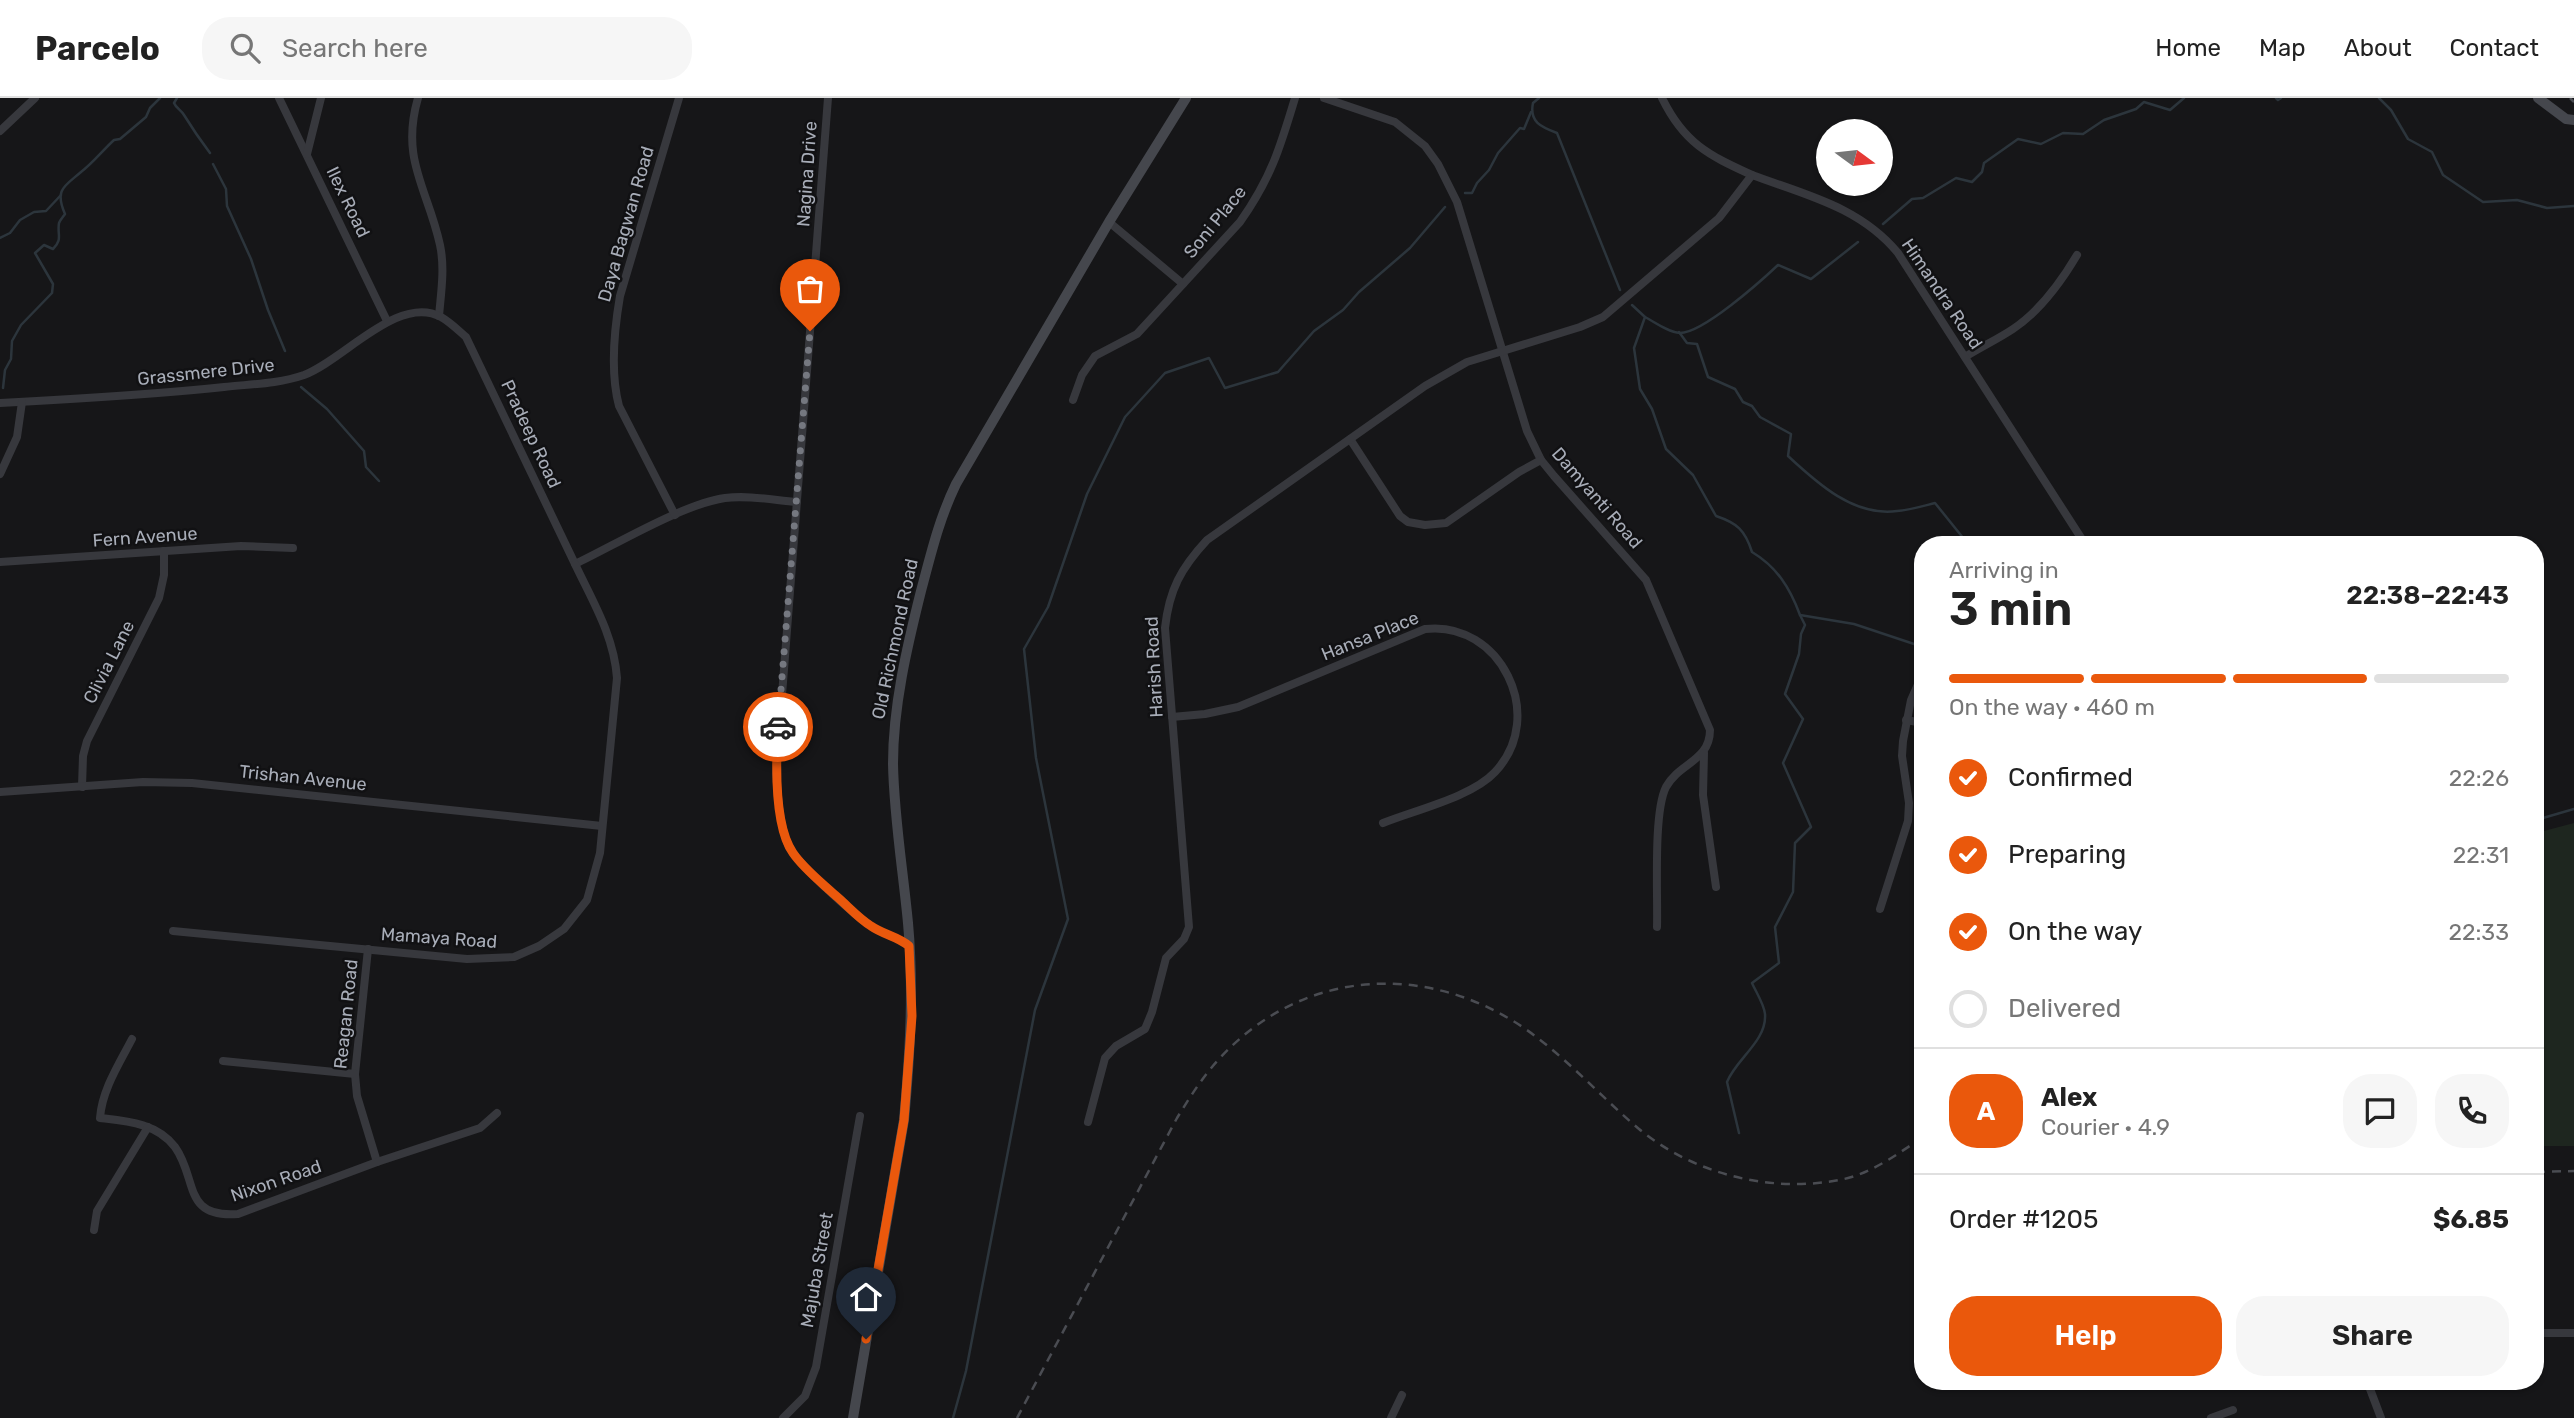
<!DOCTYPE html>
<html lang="en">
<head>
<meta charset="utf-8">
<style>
  body { margin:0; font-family:Rubik,sans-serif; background:#f6f6f6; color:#222; height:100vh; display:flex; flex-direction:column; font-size:26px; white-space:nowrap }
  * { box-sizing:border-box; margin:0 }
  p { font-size:23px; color:#767676 }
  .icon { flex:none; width:38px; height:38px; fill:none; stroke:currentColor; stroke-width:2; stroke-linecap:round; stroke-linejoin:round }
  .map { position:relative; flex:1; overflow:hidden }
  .side { position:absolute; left:1914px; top:438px; width:630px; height:854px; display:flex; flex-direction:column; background:#fff; border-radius:28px; box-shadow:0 2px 5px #0004 }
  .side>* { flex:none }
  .needle { width:46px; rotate:105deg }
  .fabs { position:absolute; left:1816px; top:21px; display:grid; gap:14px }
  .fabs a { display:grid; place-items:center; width:77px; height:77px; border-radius:50%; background:#fff; box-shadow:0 2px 5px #0004; font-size:35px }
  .pin { position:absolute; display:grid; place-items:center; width:60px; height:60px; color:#fff; margin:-72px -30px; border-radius:50% 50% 50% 0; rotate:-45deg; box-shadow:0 0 7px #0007 }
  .pin .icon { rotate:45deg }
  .courier { position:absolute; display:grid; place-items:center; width:70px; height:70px; margin:-35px; border:5px solid #ea580c; border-radius:50%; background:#fff; color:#222; box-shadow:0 2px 9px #0007 }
  .overview em { font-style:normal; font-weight:600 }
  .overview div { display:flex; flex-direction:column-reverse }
  .overview { display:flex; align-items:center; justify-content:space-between; height:119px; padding:0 35px }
  h1 { font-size:46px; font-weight:600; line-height:52px }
  .bar { display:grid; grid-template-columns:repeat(4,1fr); gap:10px 7px; align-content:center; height:84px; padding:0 35px }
  .bar i { height:9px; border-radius:5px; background:#e0e0e0 }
  .bar .selected { background:#ea580c }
  .bar p { grid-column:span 4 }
  .line { display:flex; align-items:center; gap:18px; padding:0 35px; border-top:2px solid #e0e0e0 }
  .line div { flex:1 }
  .round { display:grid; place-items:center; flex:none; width:74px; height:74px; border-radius:28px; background:#f6f6f6 }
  ol { padding:0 35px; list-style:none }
  li { display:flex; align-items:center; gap:21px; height:77px }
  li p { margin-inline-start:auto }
  li .icon { padding:7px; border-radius:50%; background:#ea580c; color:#fff; stroke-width:4 }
  li:last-child { color:#767676 }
  li i { width:38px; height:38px; border:4px solid #e0e0e0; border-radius:50% }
  .action { display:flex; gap:14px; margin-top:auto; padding:14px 35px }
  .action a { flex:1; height:80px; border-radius:28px; background:#ea580c; color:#fff; font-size:28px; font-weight:600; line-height:80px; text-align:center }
  .action a+a { background:#f6f6f6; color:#222 }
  header { display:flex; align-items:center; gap:42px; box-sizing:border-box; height:98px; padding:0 35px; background:#fff; border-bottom:2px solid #e0e0e0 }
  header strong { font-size:33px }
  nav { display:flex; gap:38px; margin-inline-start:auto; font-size:24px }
  .search { width:490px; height:63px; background:#f6f6f6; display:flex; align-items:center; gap:18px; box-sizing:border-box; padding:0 24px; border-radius:28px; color:#767676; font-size:26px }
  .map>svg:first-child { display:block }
  .green { fill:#1e261f }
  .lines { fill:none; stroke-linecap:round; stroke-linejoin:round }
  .stream { stroke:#2c353c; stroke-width:2.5 }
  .street { stroke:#37383d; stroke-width:8 }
  .secondary { stroke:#45474d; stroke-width:10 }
  .rail { stroke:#4a4c52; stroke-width:2.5; stroke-dasharray:9 7; stroke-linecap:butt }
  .done { stroke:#757880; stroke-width:7; stroke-dasharray:0 12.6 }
  .route { stroke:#ea580c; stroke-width:9 }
  .labels { text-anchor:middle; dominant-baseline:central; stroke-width:5; stroke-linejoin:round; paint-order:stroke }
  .street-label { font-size:18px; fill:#a8adb8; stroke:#111113 }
</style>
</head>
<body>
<header>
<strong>Parcelo</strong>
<div class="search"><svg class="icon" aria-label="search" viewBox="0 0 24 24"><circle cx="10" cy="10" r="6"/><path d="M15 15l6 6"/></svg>Search here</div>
<nav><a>Home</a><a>Map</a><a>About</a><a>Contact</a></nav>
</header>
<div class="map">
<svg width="2574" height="1320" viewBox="0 0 2574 1320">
  <rect width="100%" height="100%" fill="#161618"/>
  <polygon class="green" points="2574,725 2574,1048 2536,1048 2536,735"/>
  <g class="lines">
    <g class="stream">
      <path d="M177 0 174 5C176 10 181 12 184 17 192 30 201 43 210 55"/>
      <path d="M1539 0 1533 5C1529 24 1541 29 1557 35L1620 192"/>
      <polyline points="2276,0 2278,2 2281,0"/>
      <polyline points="2379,0 2391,12 2408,41 2432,54 2443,77 2483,104 2517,102 2547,110 2574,108"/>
      <polyline points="213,66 226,91 227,108 251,161 268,212 285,253"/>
      <polyline points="1465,95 1472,95 1477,85 1489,72 1498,55 1520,30 1524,31 1531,14"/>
      <polyline points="1883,126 1912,101 1923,100 1956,80 1972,84 1982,74 1984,65 2018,41 2041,46 2063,35 2083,36 2104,22 2136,11 2144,4 2170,12 2184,0"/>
      <polyline points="0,140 10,135 20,122 34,114 46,113 61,97"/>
      <path d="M1632 207 1645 219 1634 250 1640 291 1652 311 1666 351 1693 377 1716 418C1737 425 1745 432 1752 454 1777 469 1790 490 1800 517L1854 526 1923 549"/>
      <path d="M1645 219C1656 225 1668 234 1680 235 1703 235 1761 183 1778 167L1811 181 1858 144"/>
      <path d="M1679 234 1687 245 1697 246 1708 279 1735 291 1743 304 1752 308 1760 319 1791 336 1788 358C1817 385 1854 419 1897 413 1910 412 1923 408 1935 405L1968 446"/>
      <polyline points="301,289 327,311 364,353 366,369 379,383"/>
      <path d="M3 290 5 272 11 261 12 243 21 227 52 195 53 186 35 155 44 147 53 151C63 141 57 137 59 125 60 122 63 119 65 116 54 91 65 88 81 74 93 65 103 52 114 42L120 41 146 19 150 10 160 0"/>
      <polyline points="2536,722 2574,711"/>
      <path d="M1739 1035 1727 984C1736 961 1767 943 1765 916 1764 906 1756 894 1752 885L1779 865 1775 829 1793 794 1795 745 1811 729 1783 665 1803 621 1785 596 1799 556 1801 536 1805 527 1800 517"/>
      <polyline points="953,1320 966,1273 1035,912 1068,821 1036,660 1024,551 1048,509 1087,396 1125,319 1165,275 1209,260 1225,290 1278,274 1314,233 1343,212 1359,194 1410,150 1445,109"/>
    </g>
    <g class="street">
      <polyline points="279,0 387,223"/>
      <path d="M418 0C400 62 428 91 440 147 445 170 441 195 439 218"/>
      <path d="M828 0 776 675C778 697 779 723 787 744 793 763 853 816 871 828 884 837 897 838 909 848"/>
      <path d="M1324 0 1395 24 1425 48 1438 66 1457 104 1527 333 1541 362 1554 378 1646 482 1710 632C1710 663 1679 665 1666 689 1653 715 1658 797 1657 829"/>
      <path d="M1662 0C1684 45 1708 57 1752 77"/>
      <polyline points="0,33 35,0"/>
      <polyline points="307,56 321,0"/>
      <polyline points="1109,124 1183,186"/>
      <path d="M1965 259C1981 249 1998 241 2013 231 2040 213 2061 184 2077 157"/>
      <path d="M1073 302 1082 277 1095 258 1137 236 1240 124C1271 80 1280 50 1295 0"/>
      <path d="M0 305C75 301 150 297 224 289 251 286 278 286 304 277 344 262 398 196 441 219 450 224 458 232 466 239L575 466C615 447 683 406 725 400 749 397 773 402 797 404"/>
      <polyline points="1350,341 1400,418 1408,424 1425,427 1446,425 1519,374 1541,362"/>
      <polyline points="0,376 17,339 22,304"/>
      <path d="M675 417 619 308C610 274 614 233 620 198L679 0"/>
      <polyline points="0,464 241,448 293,450"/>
      <path d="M1172 619 1205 616 1238 609 1425 531C1500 522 1548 618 1495 674 1472 699 1415 712 1383 725"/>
      <polyline points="1906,622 1923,625"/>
      <polyline points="1704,655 1703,697 1716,789"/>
      <polyline points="82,689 83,658 87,643 159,500 164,477 164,453"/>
      <polyline points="0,694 143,684 192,685 602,728"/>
      <polyline points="1880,811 1908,723 1909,705 1902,658 1903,643 1911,602 1923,575"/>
      <path d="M173 833 467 861 514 859 539 848 564 831 587 802 600 755 617 580C614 538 593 504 575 466"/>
      <polyline points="368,851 355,976 357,998 377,1064"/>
      <path d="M132 941C119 966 102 992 100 1020 126 1023 157 1025 175 1049 198 1081 182 1120 238 1116L377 1064 480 1030 497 1015"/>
      <polyline points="223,963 355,976"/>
      <path d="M1088 1024 1105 960 1116 948 1145 931 1152 914 1166 860 1184 841 1189 829 1165 530C1169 492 1181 470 1207 442L1425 288 1467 264 1580 229 1603 219 1719 120 1752 77C1806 97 1860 109 1898 155L2085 446"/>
      <polyline points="94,1132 97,1113 148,1029"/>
      <polyline points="2536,1235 2574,1235"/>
      <polyline points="2367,1283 2381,1320"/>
      <polyline points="783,1320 805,1298 816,1269 860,1018"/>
      <polyline points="1391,1320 1402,1297"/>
      <polyline points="2211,1320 2233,1312"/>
    </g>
    <g class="secondary">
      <polyline points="2538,0 2566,21 2574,22"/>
      <path d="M853 1320 904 1022C910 956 914 891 908 825 903 772 894 719 893 666 893 608 907 549 921 493 931 456 939 421 956 386L1109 124 1186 0"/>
    </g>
    <g class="rail">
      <polyline points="2570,0 2574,4"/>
      <polyline points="2536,1074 2574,1073"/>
      <path d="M1017 1320 1177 1020C1190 999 1203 978 1220 960 1302 871 1425 863 1524 930 1566 959 1600 998 1639 1031 1695 1077 1773 1096 1844 1081 1872 1075 1899 1055 1923 1039"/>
    </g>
  </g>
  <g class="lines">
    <polyline class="done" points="778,629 810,233"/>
    <path class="route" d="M778 629C776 662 774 728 793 755 804 771 821 784 835 797 847 807 858 820 871 828 884 837 897 838 909 848L912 918 904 1022 866 1241"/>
  </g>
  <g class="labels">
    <g class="street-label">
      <text transform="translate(807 76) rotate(-86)">Nagina Drive</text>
      <text transform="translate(348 104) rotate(64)">Ilex Road</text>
      <text transform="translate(1215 124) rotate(-51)">Soni Place</text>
      <text transform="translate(626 126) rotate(-74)">Daya Bagwan Road</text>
      <text transform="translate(1942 196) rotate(56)">Himandra Road</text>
      <text transform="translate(206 274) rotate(-6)">Grassmere Drive</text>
      <text transform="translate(531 336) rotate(65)">Pradeep Road</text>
      <text transform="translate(1597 400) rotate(49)">Damyanti Road</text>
      <text transform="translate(145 439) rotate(-4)">Fern Avenue</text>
      <text transform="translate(1370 538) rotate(-22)">Hansa Place</text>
      <text transform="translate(895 541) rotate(-78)">Old Richmond Road</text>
      <text transform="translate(109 564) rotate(-63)">Clivia Lane</text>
      <text transform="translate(1154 569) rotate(-93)">Harish Road</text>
      <text transform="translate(303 680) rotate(6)">Trishan Avenue</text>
      <text transform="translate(439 840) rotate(4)">Mamaya Road</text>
      <text transform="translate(346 916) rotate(-84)">Reagan Road</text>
      <text transform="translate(276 1083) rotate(-19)">Nixon Road</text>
      <text transform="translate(817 1172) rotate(-80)">Majuba Street</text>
    </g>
  </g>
</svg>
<div class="fabs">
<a><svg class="needle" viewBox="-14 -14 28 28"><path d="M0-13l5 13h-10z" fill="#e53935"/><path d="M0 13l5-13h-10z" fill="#767676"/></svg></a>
</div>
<div class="pin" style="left:810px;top:233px;background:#ea580c"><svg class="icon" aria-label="bag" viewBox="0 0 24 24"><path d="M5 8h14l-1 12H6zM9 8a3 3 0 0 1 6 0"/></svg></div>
<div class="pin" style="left:866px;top:1241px;background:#1f2937"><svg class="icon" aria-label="home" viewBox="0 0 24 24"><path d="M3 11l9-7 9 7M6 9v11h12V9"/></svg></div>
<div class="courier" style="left:778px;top:629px"><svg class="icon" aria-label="car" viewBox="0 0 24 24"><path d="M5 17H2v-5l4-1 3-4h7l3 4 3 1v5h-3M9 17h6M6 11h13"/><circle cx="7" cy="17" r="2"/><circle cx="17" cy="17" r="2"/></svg></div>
<section class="side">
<div class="overview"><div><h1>3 min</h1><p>Arriving in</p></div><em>22:38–22:43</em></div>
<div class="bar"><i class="selected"></i><i class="selected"></i><i class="selected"></i><i></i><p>On the way · 460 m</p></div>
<ol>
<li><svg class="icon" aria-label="check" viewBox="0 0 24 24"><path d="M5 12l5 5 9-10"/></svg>Confirmed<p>22:26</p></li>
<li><svg class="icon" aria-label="check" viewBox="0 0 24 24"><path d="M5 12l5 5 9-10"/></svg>Preparing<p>22:31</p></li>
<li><svg class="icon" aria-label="check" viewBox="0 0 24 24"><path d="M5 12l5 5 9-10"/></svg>On the way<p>22:33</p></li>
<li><i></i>Delivered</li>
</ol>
<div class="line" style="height:126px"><b class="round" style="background:#ea580c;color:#fff">A</b><div><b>Alex</b><p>Courier · 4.9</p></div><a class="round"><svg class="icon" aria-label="chat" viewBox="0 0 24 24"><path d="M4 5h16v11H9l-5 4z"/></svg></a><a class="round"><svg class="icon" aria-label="phone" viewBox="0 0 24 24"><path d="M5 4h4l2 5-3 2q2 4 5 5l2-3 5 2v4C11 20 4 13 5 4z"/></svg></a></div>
<div class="line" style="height:91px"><div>Order #1205</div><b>$6.85</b></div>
<div class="action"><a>Help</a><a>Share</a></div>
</section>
</div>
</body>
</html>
